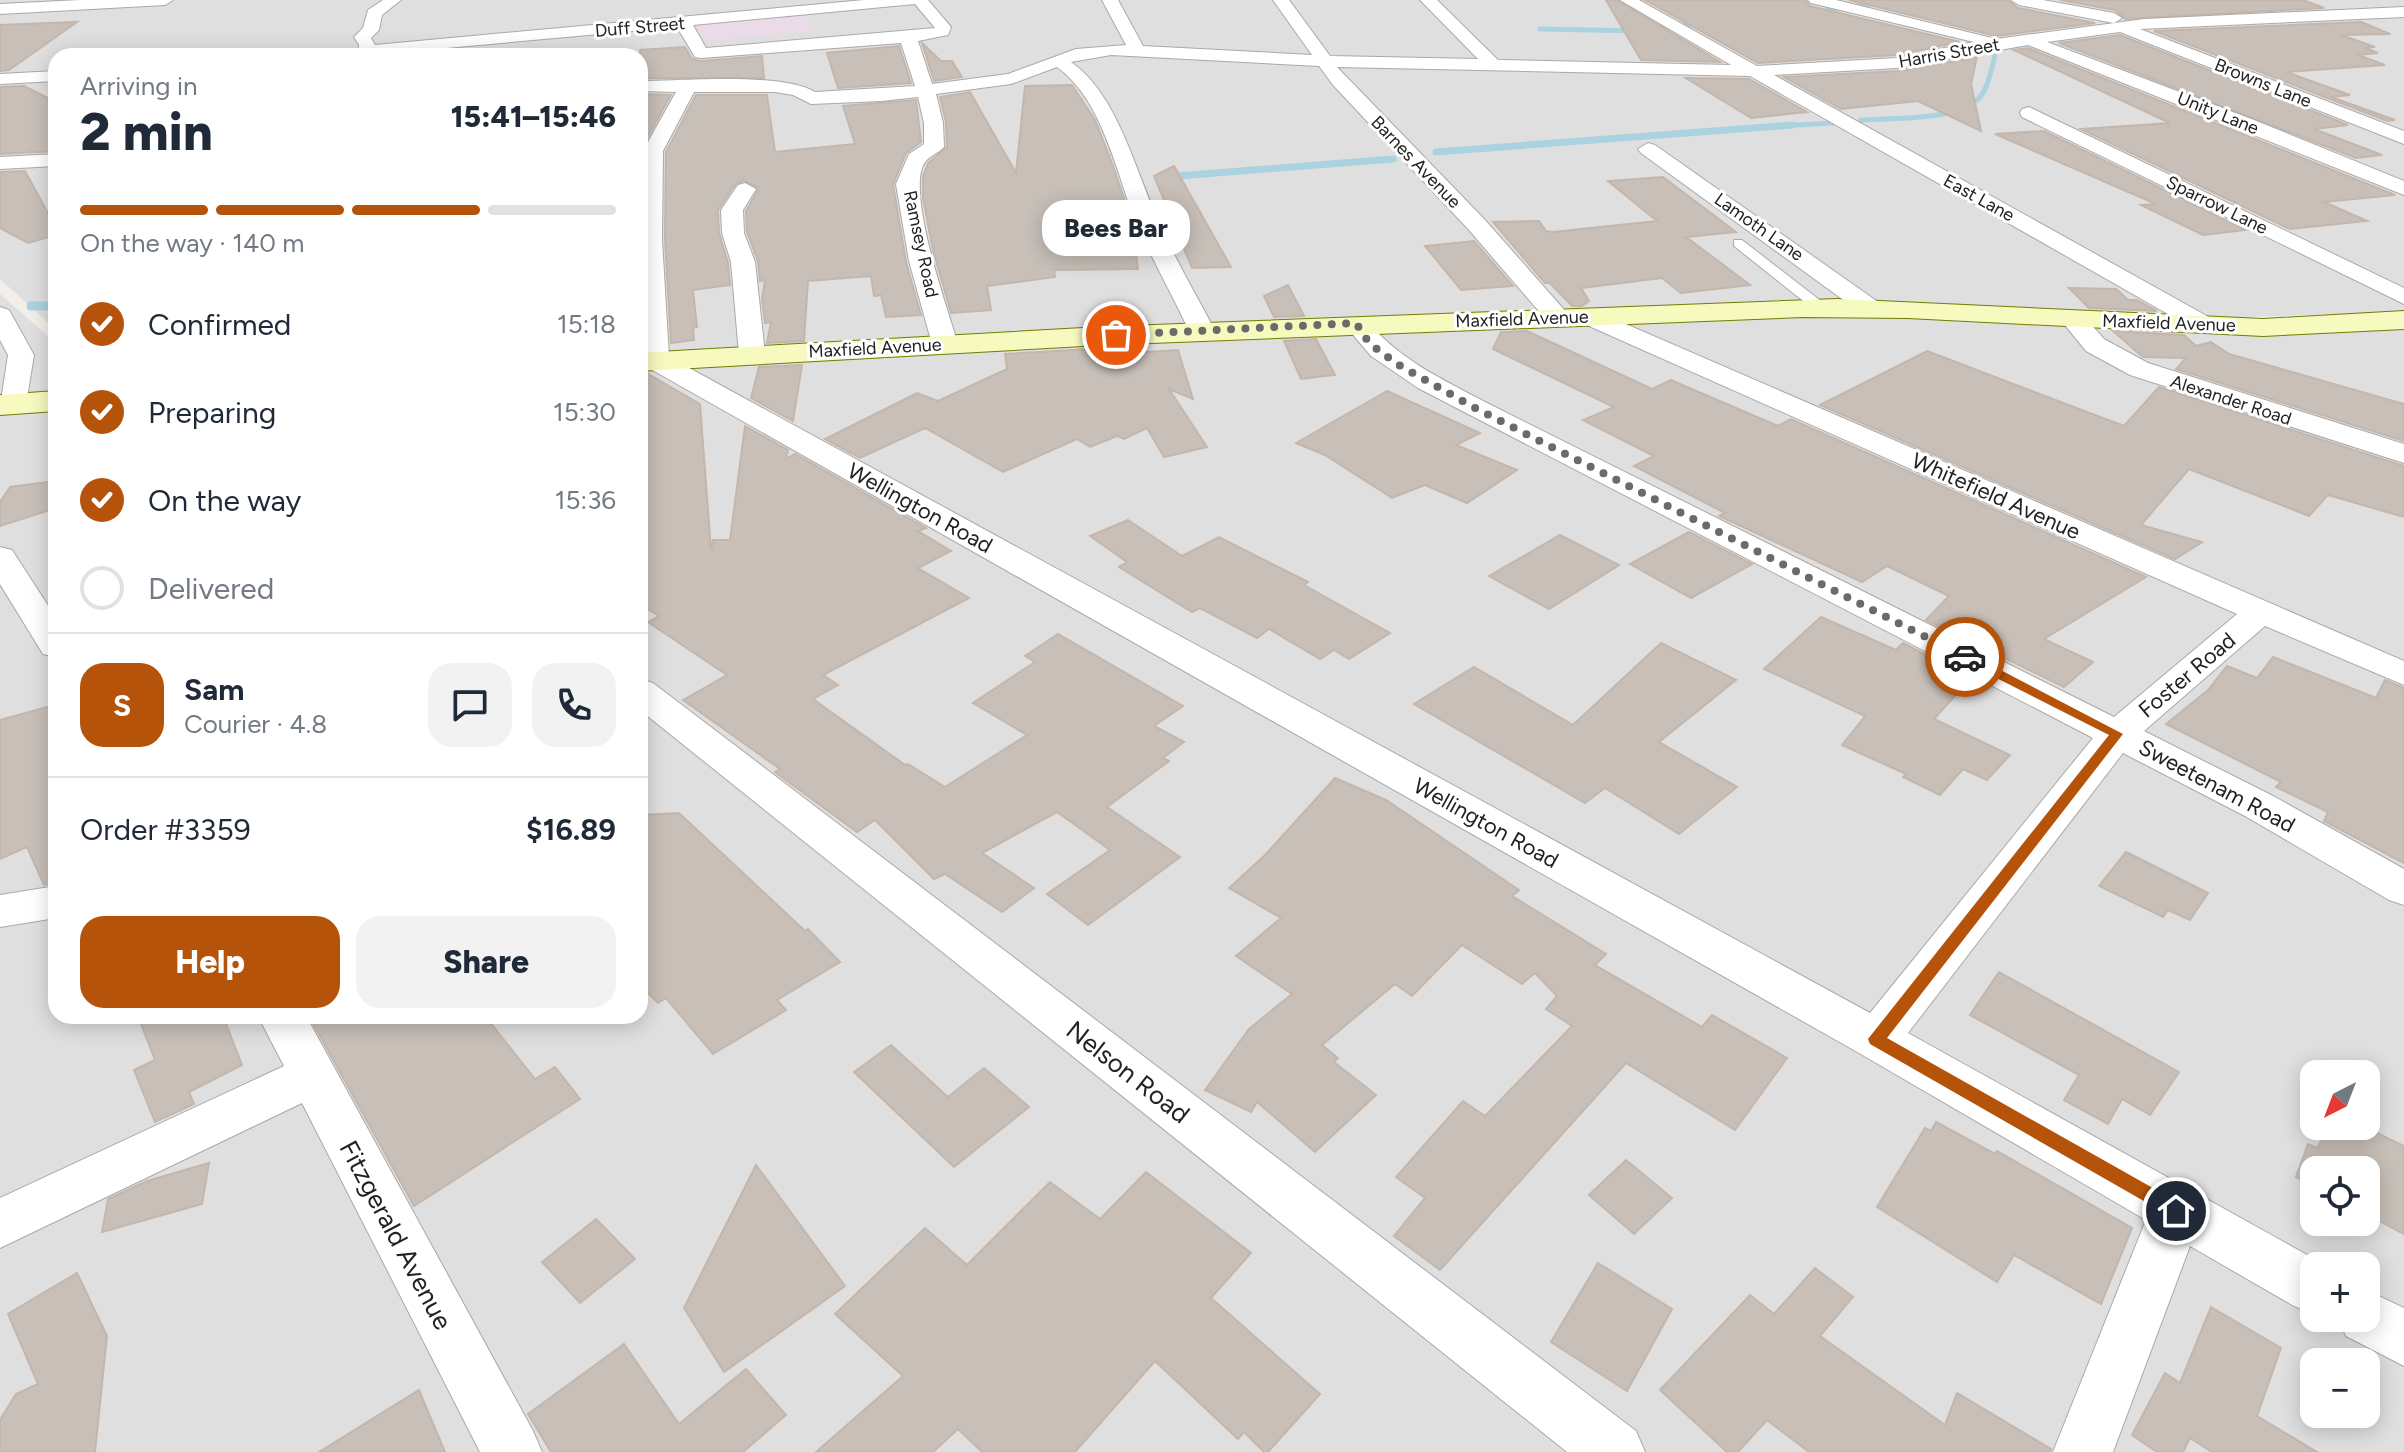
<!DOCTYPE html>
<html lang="en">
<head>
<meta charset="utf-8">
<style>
  body { margin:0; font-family:Figtree,sans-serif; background:#f2f2f3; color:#1f2937; height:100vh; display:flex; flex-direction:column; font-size:30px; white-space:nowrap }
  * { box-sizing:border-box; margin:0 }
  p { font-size:26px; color:#747a83 }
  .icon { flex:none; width:44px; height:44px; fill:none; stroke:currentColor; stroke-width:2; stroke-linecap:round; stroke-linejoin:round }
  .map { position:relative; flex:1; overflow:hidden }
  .sheet { position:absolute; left:48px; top:48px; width:600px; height:976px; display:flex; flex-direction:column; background:#fff; border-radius:24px; box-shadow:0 4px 20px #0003 }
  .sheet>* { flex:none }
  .needle { width:52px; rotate:222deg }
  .tools { position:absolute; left:2300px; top:1060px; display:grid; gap:16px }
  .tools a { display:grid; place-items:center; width:80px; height:80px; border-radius:16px; background:#fff; box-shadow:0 4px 20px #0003; font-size:40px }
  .pin { position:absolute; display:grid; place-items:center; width:68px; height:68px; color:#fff; margin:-34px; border:4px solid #fff; border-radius:50%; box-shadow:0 2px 8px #0007 }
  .courier { position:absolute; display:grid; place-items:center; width:80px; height:80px; margin:-40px; border:6px solid #b45309; border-radius:50%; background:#fff; color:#222; box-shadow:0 2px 10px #0007 }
  .bubble { position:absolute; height:56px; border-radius:24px; background:#fff; box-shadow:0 4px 20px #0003; font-size:26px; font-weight:800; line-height:56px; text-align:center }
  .head em { font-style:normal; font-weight:800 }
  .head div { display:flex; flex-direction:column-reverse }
  .head { display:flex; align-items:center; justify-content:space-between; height:136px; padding:0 32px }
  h1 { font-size:52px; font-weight:800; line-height:60px }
  .bar { display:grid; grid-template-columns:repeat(4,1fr); gap:12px 8px; align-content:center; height:96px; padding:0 32px }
  .bar i { height:10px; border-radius:6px; background:#e0e1e3 }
  .bar .active { background:#b45309 }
  .bar p { grid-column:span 4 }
  .line { display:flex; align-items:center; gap:20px; padding:0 32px; border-top:2px solid #e0e1e3 }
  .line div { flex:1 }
  .round { display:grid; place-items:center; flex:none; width:84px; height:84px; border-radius:24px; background:#f2f2f3 }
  ol { padding:0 32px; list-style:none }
  li { display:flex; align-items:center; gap:24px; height:88px }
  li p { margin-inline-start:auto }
  li .icon { padding:8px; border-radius:50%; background:#b45309; color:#fff; stroke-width:4 }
  li:last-child { color:#747a83 }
  li i { width:44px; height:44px; border:4px solid #e0e1e3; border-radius:50% }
  .primary-button { display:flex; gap:16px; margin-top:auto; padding:16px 32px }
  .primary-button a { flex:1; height:92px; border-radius:24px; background:#b45309; color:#fff; font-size:32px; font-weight:800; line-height:92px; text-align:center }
  .primary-button a+a { background:#f2f2f3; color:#1f2937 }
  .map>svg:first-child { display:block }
  .residential { fill:#e0dfdf; fill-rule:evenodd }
  .industrial { fill:#ebdbe8 }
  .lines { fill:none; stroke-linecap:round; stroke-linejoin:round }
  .stream-far2 { stroke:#aad3df; stroke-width:5 }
  .stream-far1 { stroke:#aad3df; stroke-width:7 }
  .stream { stroke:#aad3df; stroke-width:9 }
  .building { fill:#c7bfb8; stroke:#c4b6ab; stroke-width:2 }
  .service-casing { stroke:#a9a9a9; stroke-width:2 }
  .minor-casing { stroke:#a9a9a9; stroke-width:2 }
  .secondary-casing { stroke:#707d05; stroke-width:2 }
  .service { fill:#fff; fill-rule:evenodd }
  .minor { fill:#fff; fill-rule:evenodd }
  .secondary { fill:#f7fabf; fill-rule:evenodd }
  .route { fill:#b45309 }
  .done { stroke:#6b6a68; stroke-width:8; stroke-dasharray:0 14.4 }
  .labels { text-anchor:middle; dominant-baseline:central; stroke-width:6; stroke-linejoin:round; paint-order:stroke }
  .far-street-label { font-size:18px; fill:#222; stroke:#fff }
  .street-label { font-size:22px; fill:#222; stroke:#fff }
  .near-street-label { font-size:26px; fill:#222; stroke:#fff }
</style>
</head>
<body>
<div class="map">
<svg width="2404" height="1452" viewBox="0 0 2404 1452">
  <rect width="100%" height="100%" fill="#f2efe9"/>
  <path class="residential" d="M0 0H2404V1452H0V294L56 343V1016H640V56H56V330L0 279ZM2368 313 2275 323 2143 315 2247 317ZM2314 1074H2366V1126H2314ZM2314 1170H2366V1222H2314ZM2314 1266H2366V1318H2314ZM2314 1362H2366V1414H2314Z"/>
  <polygon class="industrial" points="803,12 815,31 697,41 690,22"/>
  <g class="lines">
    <g class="stream-far2">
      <polyline points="1809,13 1878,3"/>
      <polyline points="1540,29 1641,31 1704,23"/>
      <path d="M1861 120C1891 118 1957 121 1979 98 1989 87 1991 69 1995 56"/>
      <polyline points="1758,127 1834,123"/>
    </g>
    <g class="stream-far1">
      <polyline points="1436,152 1793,125"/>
      <polyline points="1165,177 1393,159"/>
      <polyline points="721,183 766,184"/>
    </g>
    <polyline class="stream" points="31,306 56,306"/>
  </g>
  <g class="building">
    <polygon points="1606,0 1617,0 1720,62 1641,60"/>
    <polygon points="1645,0 1805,0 1810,6 1960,42 1897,55 1758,63"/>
    <polygon points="1849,0 2008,0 2018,8 2095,23 1996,36"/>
    <polygon points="2060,0 2303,0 2324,8 2125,19 2115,10"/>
    <polygon points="77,22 9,70 0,71 0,25"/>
    <polygon points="2361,22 2390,34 2341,35 2375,47 2365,48 2378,53 2358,55 2385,65 2286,72 2350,95 2331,97 2395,120 2387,121 2154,31"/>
    <polygon points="2120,35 2348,125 2314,129 2382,155 2356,158 2059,43"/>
    <polygon points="922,43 941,61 952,61 962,77 934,81"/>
    <polygon points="899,46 911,83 838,88 827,53"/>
    <polygon points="685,47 692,59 700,61 762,56 764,78 640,78 640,50"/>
    <polygon points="2028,48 2395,195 2324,202 2367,221 2290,229 2081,129 2170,123 2014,50"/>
    <polygon points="1977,57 1971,84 1981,131 1918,101 1841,109 1784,77 1897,71"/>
    <polygon points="1686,78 1749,79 1807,112 1751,118"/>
    <polygon points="1072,85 1095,120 1112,163 1130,216 1138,269 1054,270 1055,277 987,286 991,310 951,313 933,250 923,198 923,177 928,163 947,147 946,122 940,97 970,92 1016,173 1025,86"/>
    <polygon points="24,86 56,102 56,151 0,154 0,87"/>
    <polygon points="640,94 671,95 640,151"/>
    <polygon points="696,95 767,95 775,152 855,144 843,106 916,100 921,142 906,153 893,184 906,262 921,315 886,317 881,295 874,296 871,276 808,281 804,341 767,343 771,322 765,323 762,299 765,280 760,281 758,261 747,232 746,211 759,188 744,180 736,183 718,210 719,233 728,263 730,285 693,290 697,327 693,328 694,340 671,343 665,239 666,152"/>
    <polygon points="2044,131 2246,230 2203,235 2141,205 2156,204 1995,134"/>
    <polygon points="1174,166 1231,267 1192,268 1154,176"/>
    <polygon points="25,171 56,228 56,235 28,243 0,228 0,172"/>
    <polygon points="1663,177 1736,232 1686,237 1750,285 1681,293 1662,278 1581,288 1589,301 1582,306 1572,306 1550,283 1545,283 1493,222 1539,221 1546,231 1553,232 1657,221 1608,181"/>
    <polygon points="1474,241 1513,286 1461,290 1425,246"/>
    <polygon points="1288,285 1304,316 1274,317 1264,296"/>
    <polygon points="2069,288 2116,289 2128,300 2137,300 2157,311 2089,308"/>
    <polygon points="1527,331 1652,389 1671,380 1778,426 1791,419 2146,577 2044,639 2093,662 2064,687 1926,620 1949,596 1887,566 1862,582 1719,516 1725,513 1634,466 1654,456 1583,420 1614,407 1493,349 1501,332"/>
    <polygon points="2113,331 2184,335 2196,346 2211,342 2229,354 2404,404 2404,441 2176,369 2186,358 2143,357"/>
    <polygon points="1316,339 1335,375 1301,379 1284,341"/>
    <polygon points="1141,346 1145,352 1178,350 1193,399 1169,389 1207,447 1164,457 1147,428 1124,439 1117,436 1090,447 1077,439 1003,472 925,428 860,458 825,439 917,393 938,401 1007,369 1005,354"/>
    <polygon points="1927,351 2124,426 2159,387 2404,466 2404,517 2328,495 2309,516 2189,469 2141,525 2202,542 2175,559 1820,405"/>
    <polygon points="802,365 793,421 751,398 759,367"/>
    <polygon points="640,374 648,374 700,404 711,550 713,540 730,540 745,426 788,450 786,459 795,454 926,528 918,531 951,551 918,568 969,598 823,675 838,685 813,699 905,765 908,764 945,787 1027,735 973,703 1035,662 1025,656 1058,634 1183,706 1154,726 1184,742 1163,758 1169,761 1107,807 1180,857 1088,925 1047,894 1110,850 1057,812 982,853 1034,888 1002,912 945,874 934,879 875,820 857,832 775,772 780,769 683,700 727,675 648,622 659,616 640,604"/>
    <polygon points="1387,391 1480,433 1456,445 1517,470 1467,503 1425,485 1392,498 1325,455 1296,443"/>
    <polygon points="56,481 56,508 0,526 0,502 10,487"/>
    <polygon points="1128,520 1182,556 1219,537 1308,582 1304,585 1390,633 1349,659 1334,650 1320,659 1269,629 1257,638 1200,608 1192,612 1119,567 1127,562 1090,536"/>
    <polygon points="1689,532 1752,564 1691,598 1630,564"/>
    <polygon points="1560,535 1619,565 1549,609 1489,576"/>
    <polygon points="1821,617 1896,650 1903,643 1971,678 1934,719 2010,755 1987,780 1963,769 1940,795 1903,777 1906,774 1842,745 1865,716 1764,669"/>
    <polygon points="1661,643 1736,680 1659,742 1737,787 1679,834 1605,788 1585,803 1414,704 1474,667 1573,725"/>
    <polygon points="2273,657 2376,698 2385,680 2404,688 2404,863 2324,821 2328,812 2276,787 2281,782 2166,724 2208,690 2227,666 2257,678"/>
    <polygon points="54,705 56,883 44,885 27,847 0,859 0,720"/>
    <polygon points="1335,778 1386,800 1519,890 1512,896 1606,954 1595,965 1702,1027 1712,1015 1787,1058 1735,1130 1626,1063 1440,1270 1394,1236 1425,1198 1396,1177 1463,1101 1485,1116 1572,1026 1546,1009 1557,996 1535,973 1522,984 1462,945 1412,996 1395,984 1322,1045 1338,1058 1334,1062 1376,1095 1315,1152 1257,1102 1251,1112 1205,1090 1249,1029 1292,994 1236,956 1281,918 1229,888 1264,856"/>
    <polygon points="679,813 805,931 808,929 840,962 777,1000 786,1010 713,1054 666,998 658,1003 640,985 640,815"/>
    <polygon points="2126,852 2208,893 2190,920 2168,910 2163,917 2099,886"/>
    <polygon points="1999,972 2179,1072 2150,1115 2122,1099 2108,1124 2064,1100 2079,1075 1970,1015"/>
    <polygon points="138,1016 223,1016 242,1065 189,1092 194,1104 155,1122 134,1070 155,1060"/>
    <polygon points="309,1016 485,1016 535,1079 555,1067 580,1099 414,1206"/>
    <polygon points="891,1045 948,1097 984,1068 1029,1107 954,1167 854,1072"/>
    <polygon points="1936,1122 1995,1154 1997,1151 2132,1228 2101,1304 2014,1255 1997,1282 1877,1207 1925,1128 1931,1131"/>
    <polygon points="2330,1126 2363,1126 2404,1146 2404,1234 2366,1214 2366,1170 2314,1170 2314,1187 2296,1177 2308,1144 2317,1148"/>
    <polygon points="1626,1160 1672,1198 1634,1234 1589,1195"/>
    <polygon points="209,1163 202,1204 102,1232 108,1199 147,1181"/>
    <polygon points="756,1165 845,1286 724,1372 684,1308"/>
    <polygon points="1146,1172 1251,1253 1211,1298 1320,1394 1268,1452 1264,1452 1244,1432 1238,1439 1155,1361 1075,1452 982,1452 958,1429 933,1452 816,1452 903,1376 835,1314 925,1228 967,1265 1050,1182 1100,1219"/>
    <polygon points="596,1219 635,1259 580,1303 542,1262"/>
    <polygon points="1598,1263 1672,1309 1627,1391 1551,1342"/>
    <polygon points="1815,1268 1853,1297 1820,1336 1945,1425 1957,1393 2051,1449 2050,1452 1809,1452 1767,1420 1738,1452 1727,1452 1660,1390 1750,1295 1774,1314"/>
    <polygon points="77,1273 107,1336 95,1452 0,1452 0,1420 16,1394 38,1384 8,1314"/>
    <polygon points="2211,1307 2281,1348 2257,1416 2317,1452 2212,1452 2190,1438 2183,1452 2157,1452 2132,1435 2165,1373 2180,1383"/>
    <polygon points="624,1344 679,1424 746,1369 786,1415 743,1452 551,1452 528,1414"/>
    <polygon points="419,1390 445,1452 319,1452"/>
  </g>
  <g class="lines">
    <defs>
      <polygon id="service" points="1734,240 1742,240 1826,305 1826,311 1816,311 1734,246"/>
      <g id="minor">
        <polygon points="80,0 173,0 165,5 0,14 0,4"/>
        <path d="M383 0H401L382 15 379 30 371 38 375 45 864 0H928L951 27 948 35 918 41 932 84 1008 74 1076 49 1126 45 1102 0H1118L1143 46 1312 55 1273 0H1289L1330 56 1478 59 1420 0H1437L1498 60 1731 65 1620 0H1639L1757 66 1897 58 1974 42 1811 3 1808 0H1836L1996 39 2144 19 2404 7V17L2140 29 2404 131V144L2120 32 2047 42 2254 120 2404 181V195L2028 45 1897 68 1774 75 2214 320 2218 325 2214 330H2196L1750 76 1337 67 1485 220 1567 313 1571 318 1567 323H1549L1469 230 1333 85 1319 66 1111 55 1071 62C1119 95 1137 177 1161 227 1177 263 1197 296 1215 331L1211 336H1193L1189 331C1173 296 1153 261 1137 225 1116 174 1104 101 1057 67L1011 84 936 94 943 123 944 147C939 153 929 156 925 162 905 191 948 310 958 344L954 350H936L932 344 909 261 896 184 909 154 924 144V123L918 97 881 101 811 104 793 95 775 92H694L663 151 662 239 669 357 1870 1013 2093 738 1418 388 1371 356 1343 323 1347 318H1365C1397 359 1442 379 1487 403L2114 717 2237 614 1580 322 1576 317 1580 312H1598L2404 661V685L2265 626 2144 731 2273 796 2404 869V905L2389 900 2245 816 2123 753 1908 1033 2327 1266H2314V1314L2294 1306 2190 1246 2113 1452H2053L2146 1220 1859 1053 647 367 643 361 640 229 643 151 676 92 640 91V81C682 81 781 72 815 92L915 86 901 43 701 58 695 57 677 27 358 56 359 45 354 37 363 28 368 10ZM915 4 935 28 706 48 693 25Z"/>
        <polygon points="2011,0 2043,0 2114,13 2122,18 2114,23 2019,5"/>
        <polygon points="56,71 56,81 0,84 0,74"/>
        <polygon points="2029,107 2404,288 2404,304 2022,117 2020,113 2022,109"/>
        <polygon points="1648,143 1655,145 1878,302 1881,307 1878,312 1860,312 1641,153 1638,149"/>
        <polygon points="56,154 56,166 0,169 0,157"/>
        <polygon points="745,183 756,189 743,210 744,233 755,262 765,354 761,360 743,360 739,354 731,262 722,233 721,210 738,185"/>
        <polygon points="0,307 9,310 34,355 26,404 22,410 12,412 0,407 8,355 0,340"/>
        <polygon points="2073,311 2082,314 2104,339 2148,363 2404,444 2404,463 2130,375 2086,351 2060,319 2064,314"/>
        <polygon points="0,547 12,550 56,618 56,657 43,654 0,584"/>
        <polygon points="640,679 653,683 1636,1431 1645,1452 1567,1452 640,710"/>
        <polygon points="56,886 56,918 0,927 0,895"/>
        <polygon points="258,1016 306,1016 533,1431 542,1452 480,1452 302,1103 0,1248 0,1198 284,1066"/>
        <polygon points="2366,1290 2404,1308 2404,1366 2346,1336 2338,1318 2366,1318"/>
      </g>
      <g id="secondary">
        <polygon points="1837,299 2263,319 2404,311 2404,329 2263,336 1908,318 1803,317 1101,345 640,371 640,353 1101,327"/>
        <polygon points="56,391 56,411 0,415 0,395"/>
      </g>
    </defs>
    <use href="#service" class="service-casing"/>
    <use href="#minor" class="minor-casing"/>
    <use href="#secondary" class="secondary-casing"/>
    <use href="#service" class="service"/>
    <use href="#minor" class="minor"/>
    <use href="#secondary" class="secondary"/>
  </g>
  <polygon class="route" points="1961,654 1970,654 2123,734 1887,1038 2183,1205 2185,1211 2183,1216 2170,1216 1870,1044 1868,1039 2109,735 1961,660"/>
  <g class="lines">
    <polyline class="done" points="1116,335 1356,323 1369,343 1397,364 1477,409 1965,657"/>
  </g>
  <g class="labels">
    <g class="far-street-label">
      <text transform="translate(640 27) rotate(-5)">Duff Street</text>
      <text transform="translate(1949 53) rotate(-10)">Harris Street</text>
      <text transform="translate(2263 83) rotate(22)">Browns Lane</text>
      <text transform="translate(2218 113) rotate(22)">Unity Lane</text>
      <text transform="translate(1416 162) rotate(46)">Barnes Avenue</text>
      <text transform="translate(1979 198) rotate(29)">East Lane</text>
      <text transform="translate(2217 205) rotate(26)">Sparrow Lane</text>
      <text transform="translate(1759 227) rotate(35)">Lamoth Lane</text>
      <text transform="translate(921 244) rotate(78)">Ramsey Road</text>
      <text transform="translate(1522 319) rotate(-2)">Maxfield Avenue</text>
      <text transform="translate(2169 323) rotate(2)">Maxfield Avenue</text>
      <text transform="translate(875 348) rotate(-3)">Maxfield Avenue</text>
      <text transform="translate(2231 400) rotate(18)">Alexander Road</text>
    </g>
    <g class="street-label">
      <text transform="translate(1996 496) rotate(24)">Whitefield Avenue</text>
      <text transform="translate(920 508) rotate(29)">Wellington Road</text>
      <text transform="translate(2187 675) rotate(-40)">Foster Road</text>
      <text transform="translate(2217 786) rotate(28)">Sweetenam Road</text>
      <text transform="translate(1486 823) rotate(29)">Wellington Road</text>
    </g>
    <g class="near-street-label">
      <text transform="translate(1128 1072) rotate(38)">Nelson Road</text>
      <text transform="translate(396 1235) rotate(62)">Fitzgerald Avenue</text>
    </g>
  </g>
</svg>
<div class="tools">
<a><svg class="needle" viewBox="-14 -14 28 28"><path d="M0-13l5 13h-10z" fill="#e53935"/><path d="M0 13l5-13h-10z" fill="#747a83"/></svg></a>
<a><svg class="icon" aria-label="locate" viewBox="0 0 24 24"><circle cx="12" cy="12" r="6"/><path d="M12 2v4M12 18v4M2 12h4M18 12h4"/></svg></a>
<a>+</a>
<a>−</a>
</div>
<div class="pin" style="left:1116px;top:335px;background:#ea580c"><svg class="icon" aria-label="bag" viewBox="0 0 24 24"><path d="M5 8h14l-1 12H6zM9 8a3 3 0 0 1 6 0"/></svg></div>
<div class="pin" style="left:2176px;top:1211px;background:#1f2937"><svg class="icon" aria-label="home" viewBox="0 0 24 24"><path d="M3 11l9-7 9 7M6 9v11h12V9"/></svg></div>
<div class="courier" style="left:1965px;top:657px"><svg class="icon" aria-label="car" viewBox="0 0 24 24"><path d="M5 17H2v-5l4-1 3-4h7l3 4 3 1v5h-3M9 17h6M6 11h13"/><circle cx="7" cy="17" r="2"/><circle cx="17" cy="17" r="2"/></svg></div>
<div class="bubble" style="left:1042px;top:200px;width:148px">Bees Bar</div>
<section class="sheet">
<div class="head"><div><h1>2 min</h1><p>Arriving in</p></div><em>15:41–15:46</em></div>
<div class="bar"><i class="active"></i><i class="active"></i><i class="active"></i><i></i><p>On the way · 140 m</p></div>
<ol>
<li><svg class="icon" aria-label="check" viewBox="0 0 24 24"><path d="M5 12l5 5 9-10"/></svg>Confirmed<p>15:18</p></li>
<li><svg class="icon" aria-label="check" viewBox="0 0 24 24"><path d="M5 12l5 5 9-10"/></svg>Preparing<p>15:30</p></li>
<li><svg class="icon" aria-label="check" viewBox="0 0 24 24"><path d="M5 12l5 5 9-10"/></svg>On the way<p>15:36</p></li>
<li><i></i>Delivered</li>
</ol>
<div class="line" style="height:144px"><b class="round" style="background:#b45309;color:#fff">S</b><div><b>Sam</b><p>Courier · 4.8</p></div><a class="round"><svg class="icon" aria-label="chat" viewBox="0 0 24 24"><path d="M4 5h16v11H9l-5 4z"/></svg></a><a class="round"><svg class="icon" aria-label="phone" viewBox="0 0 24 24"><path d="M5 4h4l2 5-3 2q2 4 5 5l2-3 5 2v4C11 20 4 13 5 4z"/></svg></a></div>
<div class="line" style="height:104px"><div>Order #3359</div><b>$16.89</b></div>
<div class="primary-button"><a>Help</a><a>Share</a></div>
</section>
</div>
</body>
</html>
